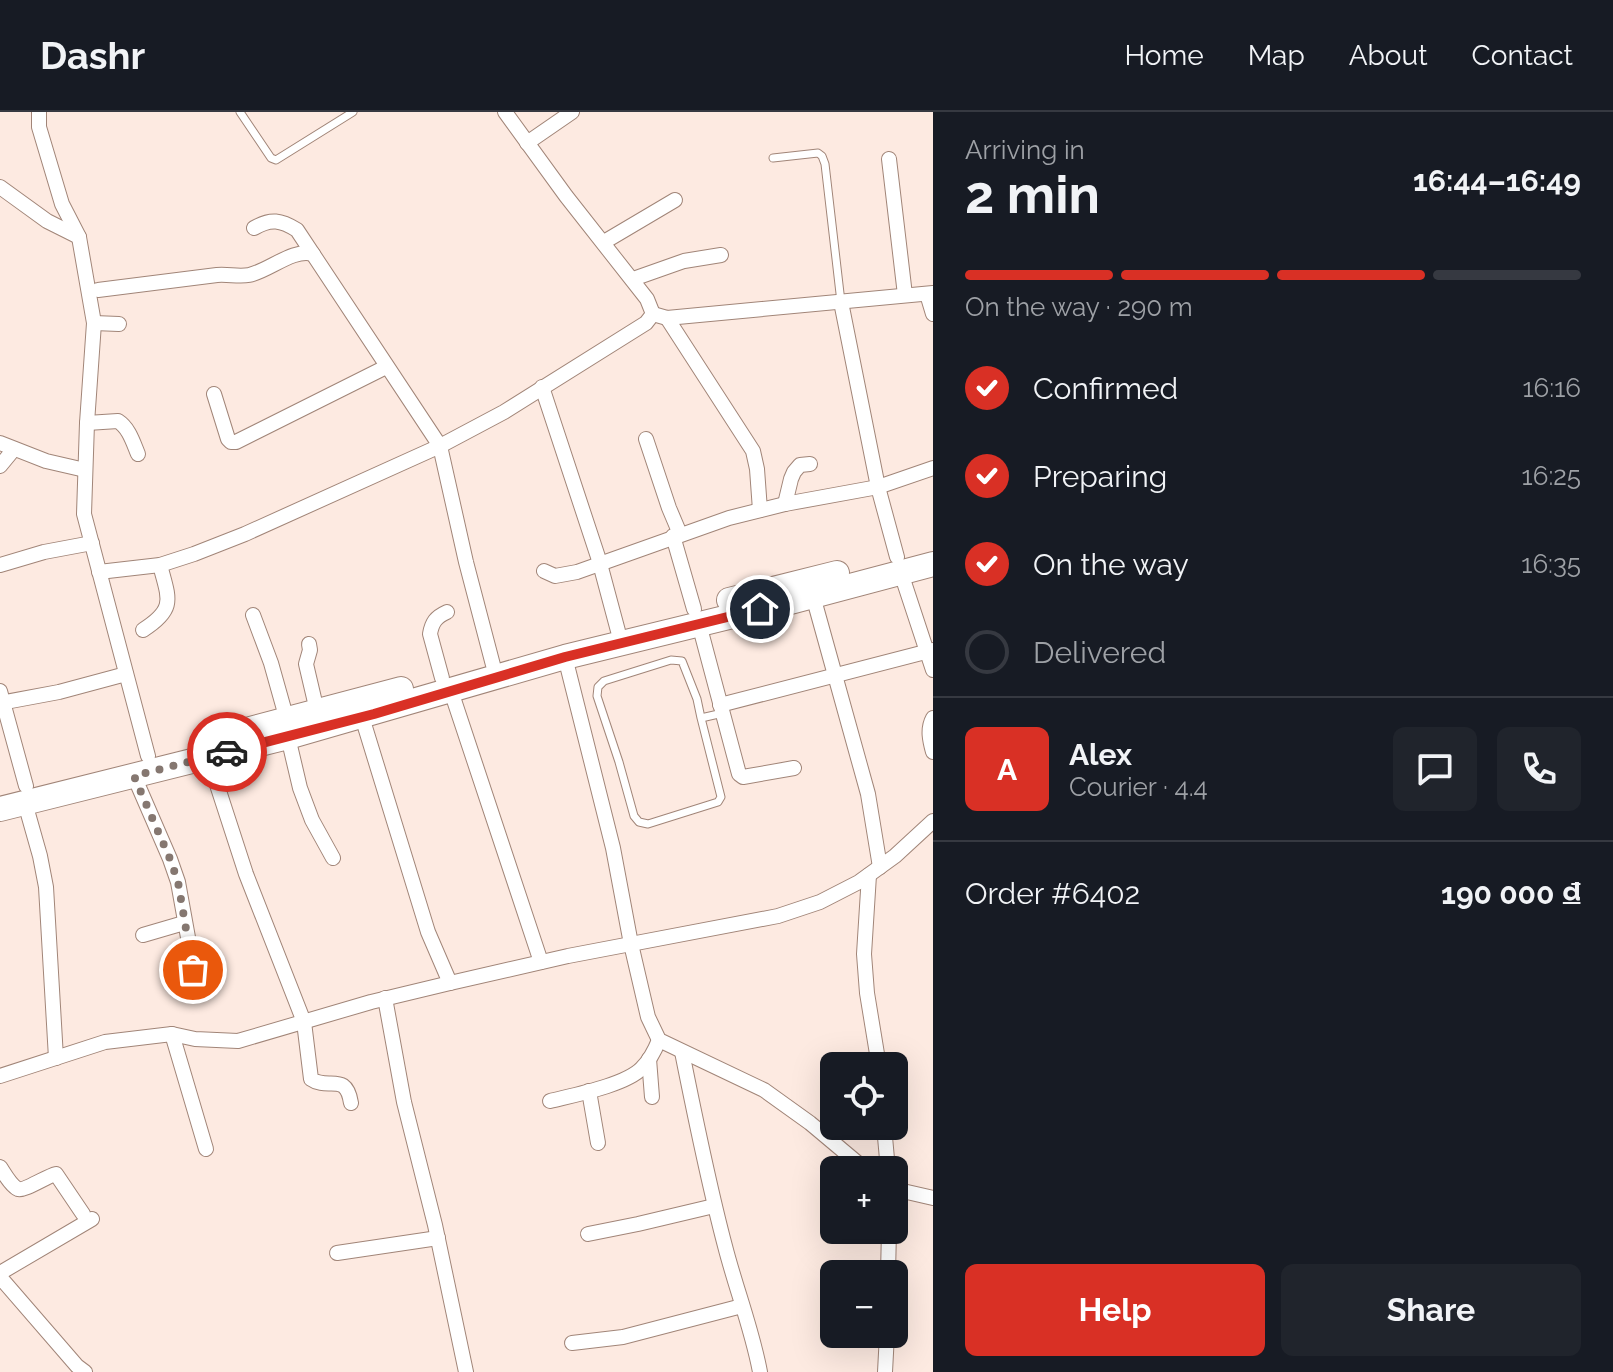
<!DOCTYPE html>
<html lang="en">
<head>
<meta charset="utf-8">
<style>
  body { margin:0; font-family:Raleway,sans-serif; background:#20242c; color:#f1f3f6; height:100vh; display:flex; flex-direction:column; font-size:30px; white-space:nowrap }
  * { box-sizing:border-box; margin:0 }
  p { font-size:26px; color:#9ea1a6 }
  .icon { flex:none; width:44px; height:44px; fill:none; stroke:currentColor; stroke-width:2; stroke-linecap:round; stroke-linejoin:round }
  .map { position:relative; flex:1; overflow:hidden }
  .sheet { display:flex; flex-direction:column; background:#171b24; width:680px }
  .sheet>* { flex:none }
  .fabs { position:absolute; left:820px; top:940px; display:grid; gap:16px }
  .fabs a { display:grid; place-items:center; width:88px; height:88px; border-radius:12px; background:#171b24; box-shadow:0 8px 32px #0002; font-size:40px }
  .pin { position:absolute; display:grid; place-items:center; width:68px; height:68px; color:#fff; margin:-34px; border:4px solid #fff; border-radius:50%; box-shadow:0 2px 8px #0007 }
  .courier { position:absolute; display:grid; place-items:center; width:80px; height:80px; margin:-40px; border:6px solid #d93025; border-radius:50%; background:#fff; color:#222; box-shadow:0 2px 10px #0007 }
  .headline em { font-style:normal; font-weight:700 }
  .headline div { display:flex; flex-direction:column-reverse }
  .headline { display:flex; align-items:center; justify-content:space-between; height:136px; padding:0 32px }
  h1 { font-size:52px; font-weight:700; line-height:60px }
  .bar { display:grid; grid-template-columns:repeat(4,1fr); gap:12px 8px; align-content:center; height:96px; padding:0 32px }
  .bar i { height:10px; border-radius:6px; background:#363941 }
  .bar .selected { background:#d93025 }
  .bar p { grid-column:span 4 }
  .line { display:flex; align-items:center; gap:20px; padding:0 32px; border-top:2px solid #363941 }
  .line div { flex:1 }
  .round { display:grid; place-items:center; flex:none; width:84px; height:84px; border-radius:12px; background:#20242c }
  ol { padding:0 32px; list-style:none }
  li { display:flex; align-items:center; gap:24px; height:88px }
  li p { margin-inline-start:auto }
  li .icon { padding:8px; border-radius:50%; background:#d93025; color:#fff; stroke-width:4 }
  li:last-child { color:#9ea1a6 }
  li i { width:44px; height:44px; border:4px solid #363941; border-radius:50% }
  .primary-button { display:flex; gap:16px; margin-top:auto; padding:16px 32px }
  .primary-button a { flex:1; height:92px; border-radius:12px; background:#d93025; color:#fff; font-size:32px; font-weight:700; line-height:92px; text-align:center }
  .primary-button a+a { background:#20242c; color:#f1f3f6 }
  header { display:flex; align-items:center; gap:48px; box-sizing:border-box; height:112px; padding:0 40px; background:#171b24; border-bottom:2px solid #363941 }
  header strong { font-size:38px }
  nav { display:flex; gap:44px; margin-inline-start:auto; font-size:28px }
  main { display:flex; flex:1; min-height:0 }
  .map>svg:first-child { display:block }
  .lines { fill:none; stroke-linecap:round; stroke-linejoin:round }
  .service-casing { stroke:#a18578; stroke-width:9 }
  .minor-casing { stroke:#a18578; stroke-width:16 }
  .trunk-casing { stroke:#a18578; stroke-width:26 }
  .service { stroke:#fff; stroke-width:7 }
  .minor { stroke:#fff; stroke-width:14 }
  .trunk { stroke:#fff; stroke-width:24 }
  .done { stroke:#857770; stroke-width:8; stroke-dasharray:0 14.4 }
  .route { stroke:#d93025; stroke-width:10 }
</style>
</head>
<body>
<header>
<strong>Dashr</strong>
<nav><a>Home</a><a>Map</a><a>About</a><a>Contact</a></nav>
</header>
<main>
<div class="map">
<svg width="933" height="1260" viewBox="0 0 933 1260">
  <rect width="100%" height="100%" fill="#fdeae1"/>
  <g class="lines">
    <defs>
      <g id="service">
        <polyline points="240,0 271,46 276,48 353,0"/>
        <polyline points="773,46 818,41 822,44 825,52 841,190"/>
        <polyline points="701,606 721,685 718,690 648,712 639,710 634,704 619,650 597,584 598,575 604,569 671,548 682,549 697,587 701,606 723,601"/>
      </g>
      <g id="minor">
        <polyline points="39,0 39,15 62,92 79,125 94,211 87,311 84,402 148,644"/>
        <polyline points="527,31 572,0"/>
        <polyline points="889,47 905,183"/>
        <polyline points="0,75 47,109 79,125"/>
        <path d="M254 116C271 106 281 108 297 118L440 334 466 450 493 553"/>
        <polyline points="604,130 675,88"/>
        <polyline points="633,167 684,149 721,143"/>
        <path d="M98 178C138 173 178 168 217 163 228 162 239 165 249 163 269 159 293 136 313 142"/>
        <polyline points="927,182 933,202"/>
        <polyline points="841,190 878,375 897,445"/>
        <polyline points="653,202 667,206 933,181"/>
        <polyline points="667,206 753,339 757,357 760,398"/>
        <polyline points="94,211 119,212"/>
        <polyline points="542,275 599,448 618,519"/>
        <polyline points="214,282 228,327 231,330 236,330 386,255"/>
        <path d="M87 311 118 309C129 316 133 330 138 342"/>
        <polyline points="646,327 669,396 680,422"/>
        <polyline points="0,331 46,349 85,358"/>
        <polyline points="0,354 14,337"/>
        <polyline points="785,392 791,367 794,360 800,353 810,352"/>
        <polyline points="673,424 694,497"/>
        <polyline points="0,453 44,440 92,431"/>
        <polyline points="544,459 555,464 577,460 729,406 785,392 878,375 933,356"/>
        <polyline points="99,460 160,453 194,442 245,422 440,334 504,300 646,211 653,202 647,187 566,84 505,0"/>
        <polyline points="901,461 933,558"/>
        <polyline points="813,484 868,682 880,755"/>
        <polyline points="253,503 271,551 287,608"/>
        <polyline points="699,512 739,662 743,665 794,656"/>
        <path d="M143 518C176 497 169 487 160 453"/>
        <polyline points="309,532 310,538 306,552 317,599"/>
        <polyline points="565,545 613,736 631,832 648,905 659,928 764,978 810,1011 866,1058"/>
        <path d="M442 566 430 522C432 510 436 505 447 500"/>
        <polyline points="0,579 26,674"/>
        <polyline points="451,579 541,850"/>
        <polyline points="0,591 59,580 126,562"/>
        <polyline points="720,593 933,538"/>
        <polyline points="362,605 428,820 450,871"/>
        <path d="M933 606C927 617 930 629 933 640"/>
        <polyline points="288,625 300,676 312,708 333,746"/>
        <path d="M208 645 246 762 304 910 311 967C328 979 346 959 351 991"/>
        <polyline points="134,664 170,747 178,770 198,881"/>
        <polyline points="25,691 40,744 46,775 56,946"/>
        <polyline points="869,763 864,842 867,881 879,954"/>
        <polyline points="143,823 184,811"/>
        <polyline points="385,886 404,990 435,1113 466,1260"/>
        <polyline points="172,922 206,1037"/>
        <path d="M682 940C695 1005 708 1070 725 1134 736 1177 752 1217 760 1260"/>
        <polyline points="649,947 652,985"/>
        <polyline points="0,964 105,930 172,922 195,927 238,929 371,890 450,871 568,844 778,804 820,790 859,770 895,744 933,709"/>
        <polyline points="589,979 598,1031"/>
        <path d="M550 989C574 983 626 973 642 956 650 948 655 938 659 928"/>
        <polyline points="884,1014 888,1058"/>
        <path d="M0 1055C4 1061 11 1074 18 1077 25 1079 47 1064 56 1062L83 1102"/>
        <polyline points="894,1077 933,1086"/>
        <polyline points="588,1122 638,1112 714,1094"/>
        <polyline points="337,1141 438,1126"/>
        <polyline points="0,1161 92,1107"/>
        <polyline points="888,1162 889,1118"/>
        <polyline points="0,1165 77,1254 85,1260"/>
        <polyline points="572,1231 623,1225 742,1194"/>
        <polyline points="885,1260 887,1222"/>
      </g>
      <g id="trunk">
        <polyline points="729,488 837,461"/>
        <polyline points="224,624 401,577"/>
        <polyline points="0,697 288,625 565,545 790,490 933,452"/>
      </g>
    </defs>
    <use href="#service" class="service-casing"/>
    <use href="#minor" class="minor-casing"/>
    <use href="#trunk" class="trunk-casing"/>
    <use href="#service" class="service"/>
    <use href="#minor" class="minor"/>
    <use href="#trunk" class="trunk"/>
  </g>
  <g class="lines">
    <polyline class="done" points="193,858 178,770 170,747 134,664 227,640"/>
    <polyline class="route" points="227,640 374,602 565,545 760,497"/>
  </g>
</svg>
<div class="fabs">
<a><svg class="icon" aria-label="locate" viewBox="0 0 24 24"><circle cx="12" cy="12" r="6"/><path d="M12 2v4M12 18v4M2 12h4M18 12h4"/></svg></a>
<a>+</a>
<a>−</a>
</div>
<div class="pin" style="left:193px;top:858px;background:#ea580c"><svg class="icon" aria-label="bag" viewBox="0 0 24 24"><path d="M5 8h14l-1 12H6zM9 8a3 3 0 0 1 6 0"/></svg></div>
<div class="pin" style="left:760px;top:497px;background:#1f2937"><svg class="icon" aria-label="home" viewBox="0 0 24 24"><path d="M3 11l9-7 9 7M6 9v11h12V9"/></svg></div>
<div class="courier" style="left:227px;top:640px"><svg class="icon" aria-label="car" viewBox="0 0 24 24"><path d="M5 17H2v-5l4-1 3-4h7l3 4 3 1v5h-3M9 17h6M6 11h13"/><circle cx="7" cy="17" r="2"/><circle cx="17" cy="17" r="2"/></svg></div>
</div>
<section class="sheet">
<div class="headline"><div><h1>2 min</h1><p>Arriving in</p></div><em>16:44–16:49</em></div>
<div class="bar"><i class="selected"></i><i class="selected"></i><i class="selected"></i><i></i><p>On the way · 290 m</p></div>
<ol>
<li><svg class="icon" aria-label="check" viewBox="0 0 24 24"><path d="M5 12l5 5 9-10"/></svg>Confirmed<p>16:16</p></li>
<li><svg class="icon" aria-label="check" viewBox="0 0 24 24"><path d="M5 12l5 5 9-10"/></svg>Preparing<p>16:25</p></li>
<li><svg class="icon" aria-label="check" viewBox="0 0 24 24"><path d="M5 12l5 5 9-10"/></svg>On the way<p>16:35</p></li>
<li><i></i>Delivered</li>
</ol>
<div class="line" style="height:144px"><b class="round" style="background:#d93025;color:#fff">A</b><div><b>Alex</b><p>Courier · 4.4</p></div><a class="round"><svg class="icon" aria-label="chat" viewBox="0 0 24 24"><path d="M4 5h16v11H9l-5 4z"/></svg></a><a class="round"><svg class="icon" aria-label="phone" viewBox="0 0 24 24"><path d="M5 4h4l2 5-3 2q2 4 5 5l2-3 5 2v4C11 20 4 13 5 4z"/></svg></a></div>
<div class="line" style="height:104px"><div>Order #6402</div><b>190 000 ₫</b></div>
<div class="primary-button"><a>Help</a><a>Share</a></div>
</section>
</main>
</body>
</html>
